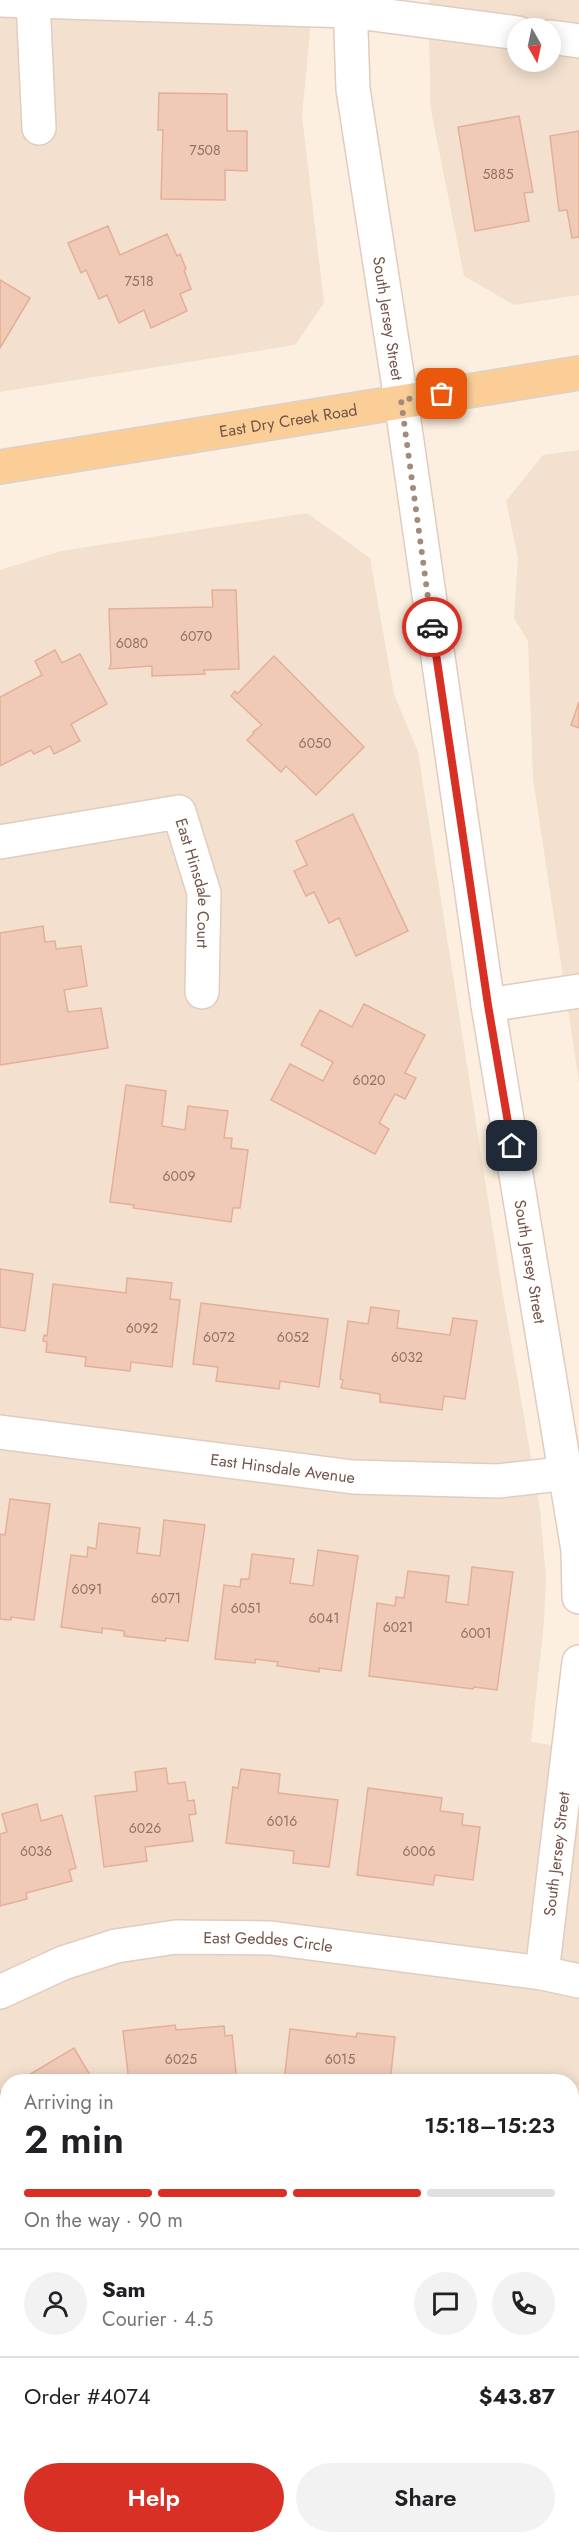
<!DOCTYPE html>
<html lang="en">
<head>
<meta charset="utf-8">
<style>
  body { margin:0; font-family:Jost,sans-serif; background:#f2f2f2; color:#202124; height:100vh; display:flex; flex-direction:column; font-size:22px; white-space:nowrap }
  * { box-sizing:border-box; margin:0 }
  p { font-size:20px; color:#757577 }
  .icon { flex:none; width:33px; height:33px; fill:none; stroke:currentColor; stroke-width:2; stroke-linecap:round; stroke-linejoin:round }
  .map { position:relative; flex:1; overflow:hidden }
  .drawer { position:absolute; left:0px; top:2074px; width:579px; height:470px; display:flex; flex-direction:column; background:#fff; border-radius:24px 24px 0 0; box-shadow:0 3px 15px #0003 }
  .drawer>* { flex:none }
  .needle { width:39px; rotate:171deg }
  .controls { position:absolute; left:507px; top:18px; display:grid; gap:12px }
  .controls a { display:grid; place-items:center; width:54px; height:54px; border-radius:50%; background:#fff; box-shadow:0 3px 15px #0003; font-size:30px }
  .pin { position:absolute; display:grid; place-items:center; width:51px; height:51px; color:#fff; margin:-26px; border-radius:12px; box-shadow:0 3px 9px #0006 }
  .courier { position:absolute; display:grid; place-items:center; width:60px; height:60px; margin:-30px; border:4px solid #d93025; border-radius:50%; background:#fff; color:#222; box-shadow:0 2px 8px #0007 }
  .head em { font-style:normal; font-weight:600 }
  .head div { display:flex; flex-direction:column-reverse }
  .head { display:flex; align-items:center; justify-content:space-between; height:102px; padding:0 24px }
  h1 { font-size:39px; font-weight:600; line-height:45px }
  .bar { display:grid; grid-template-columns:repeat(4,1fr); gap:9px 6px; align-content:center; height:72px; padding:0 24px }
  .bar i { height:8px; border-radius:4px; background:#e0e0e0 }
  .bar .active { background:#d93025 }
  .bar p { grid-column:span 4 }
  .line { display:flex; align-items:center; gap:15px; padding:0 24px; border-top:2px solid #e0e0e0 }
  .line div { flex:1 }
  .round { display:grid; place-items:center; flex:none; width:63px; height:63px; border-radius:32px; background:#f2f2f2 }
  .action { display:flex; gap:12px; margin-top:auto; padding:12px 24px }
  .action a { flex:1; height:69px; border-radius:36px; background:#d93025; color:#fff; font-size:24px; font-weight:600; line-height:69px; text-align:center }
  .action a+a { background:#f2f2f2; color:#202124 }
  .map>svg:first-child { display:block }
  .residential { fill:#f3e0ce; fill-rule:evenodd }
  .building { fill:#f1cab7; stroke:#e3af98; stroke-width:1.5 }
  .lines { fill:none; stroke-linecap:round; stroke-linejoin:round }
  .minor-casing { stroke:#e1ccbf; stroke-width:36 }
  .major-casing { stroke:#dad2cf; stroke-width:36 }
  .minor { stroke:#fff; stroke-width:33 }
  .major { stroke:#fbce98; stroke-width:33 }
  .done { stroke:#a28a7d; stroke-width:6; stroke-dasharray:0 10.8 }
  .route { stroke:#d93025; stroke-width:8 }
  .labels { text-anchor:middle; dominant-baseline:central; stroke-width:6; stroke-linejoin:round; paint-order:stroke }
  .number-label { font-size:14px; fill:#927164 }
  .street-label { font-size:16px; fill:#725348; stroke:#fff3e5 }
</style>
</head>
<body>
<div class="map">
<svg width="579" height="2543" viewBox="0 0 579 2543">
  <rect width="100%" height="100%" fill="#fcefdf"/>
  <g class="residential">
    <polygon points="0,0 313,0 302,116 324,303 295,345 0,392"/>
    <path d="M429 0H579V295L514 305 464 276 430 105ZM518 28H550V62H518Z"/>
    <polygon points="579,450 579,1082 533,779 528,641 514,618 518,558 506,501 543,455"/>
    <path d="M307 513 370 558 394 694 418 752 503 1295 540 1509 546 1577 544 1623 531 1742 579 1749V2543H0V570L61 551ZM8 2082H572V2536H8Z"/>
  </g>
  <g class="building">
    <polygon points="159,93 227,94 227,131 247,131 247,171 225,170 225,200 161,199 163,130 158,130"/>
    <polygon points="519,116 533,192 524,193 529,221 475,231 458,127"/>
    <polygon points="579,131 579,237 572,238 567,210 559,211 550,136"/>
    <polygon points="108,226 120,255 167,234 177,256 180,254 186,269 184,270 191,289 180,294 187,311 151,328 144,310 119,323 107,295 99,299 86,270 81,273 68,243"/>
    <polygon points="0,280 30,298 0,348"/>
    <polygon points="212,590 236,590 239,669 204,670 205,674 152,676 152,666 109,669 111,664 109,609 213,607"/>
    <polygon points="55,650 62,663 80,654 107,704 71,724 80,741 54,754 50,746 34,754 31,750 0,766 0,697 42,675 35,661"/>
    <polygon points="274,656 364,747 316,795 286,766 281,772 247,740 254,733 253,732 262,725 231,696 235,691 237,694"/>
    <polygon points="579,702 579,728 571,725"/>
    <polygon points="353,814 408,931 356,956 339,918 329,923 314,892 306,896 294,871 307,865 296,841"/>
    <polygon points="43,926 45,942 55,941 56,949 81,946 87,986 64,990 68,1012 101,1008 108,1048 0,1065 0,933"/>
    <polygon points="364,1004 425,1035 405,1073 416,1078 405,1099 395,1094 379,1123 389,1129 375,1154 271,1100 290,1064 323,1081 333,1062 301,1045 320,1010 352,1027"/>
    <polygon points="126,1085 166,1091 162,1126 185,1130 188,1106 228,1111 224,1138 232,1138 231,1148 248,1150 240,1208 233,1208 231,1222 133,1208 134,1205 110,1202"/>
    <polygon points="0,1269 33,1274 25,1331 0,1327"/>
    <polygon points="127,1278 172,1283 170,1299 180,1300 172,1367 131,1362 130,1371 85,1366 86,1357 46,1352 47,1342 43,1341 44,1335 47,1336 53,1284 126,1293"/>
    <polygon points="201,1303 328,1319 319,1387 280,1381 279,1389 216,1381 218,1367 193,1364"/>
    <polygon points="371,1307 399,1311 397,1328 450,1335 453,1318 477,1321 465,1399 444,1396 442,1410 380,1402 380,1394 341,1388 343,1380 340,1379 348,1321 368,1324"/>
    <polygon points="10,1499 50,1504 34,1620 11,1617 11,1620 0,1619 0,1534 5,1535"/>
    <polygon points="164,1520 205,1525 188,1641 166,1638 165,1641 124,1636 124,1631 102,1628 102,1633 61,1627 71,1555 87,1557 88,1547 96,1549 99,1523 140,1528 137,1553 160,1556"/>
    <polygon points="318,1550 358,1556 341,1671 319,1668 319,1672 277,1666 278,1662 255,1659 255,1663 215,1659 224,1585 240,1587 241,1579 249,1579 252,1554 294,1559 290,1583 313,1586"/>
    <polygon points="472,1567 513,1572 497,1690 474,1687 473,1689 369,1676 377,1603 395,1606 396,1597 404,1598 408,1571 449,1576 446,1602 468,1605"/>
    <polygon points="166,1768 168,1784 185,1782 188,1801 194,1800 196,1814 189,1815 193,1841 145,1847 147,1861 104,1867 95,1796 137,1791 135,1772"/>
    <polygon points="241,1769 280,1774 278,1793 338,1800 329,1867 293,1863 294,1851 226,1843 233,1787 238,1788"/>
    <polygon points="368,1788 442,1798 440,1811 463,1814 462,1825 480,1827 473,1880 435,1875 433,1885 357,1875"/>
    <polygon points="37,1804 41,1821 62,1815 76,1868 69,1870 72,1881 26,1893 27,1899 0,1906 0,1834 7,1832 2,1814"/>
    <polygon points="175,2025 176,2030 224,2026 225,2036 232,2035 237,2082 129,2082 123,2031"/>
    <polygon points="290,2029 356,2037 357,2033 395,2037 390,2082 284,2082"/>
    <polygon points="74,2048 94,2082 17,2082"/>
    <polygon points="8,2088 8,2112 0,2099 0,2092"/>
    <polygon points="0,2163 8,2166 8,2222 0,2219"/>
    <polygon points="8,2404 8,2425 0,2416 0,2410"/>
    <polygon points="8,2428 8,2499 7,2500 0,2491 0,2434"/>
    <polygon points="311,2536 345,2536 332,2543 314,2543"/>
    <polygon points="367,2536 392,2536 379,2543 370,2543"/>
  </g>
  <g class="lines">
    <defs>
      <g id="minor">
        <polyline points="0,0 349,11 518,33"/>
        <path id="s1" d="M350 0 353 89 401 400 488 1005 578 1550 579 1597"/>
        <polyline points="33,1 39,128"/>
        <polyline points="550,37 579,41"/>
        <path id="s2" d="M0 842 179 812 204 893 202 992"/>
        <polyline points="488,1005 579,991"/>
        <path id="s3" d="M0 1432 353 1477 498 1481 579 1472"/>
        <path id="s4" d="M542 1973 579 1662"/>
        <path id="s5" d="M0 1992 63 1963 116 1946 176 1937 271 1938 542 1973 579 1981"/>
        <polyline points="64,2543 70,2536"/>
      </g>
      <g id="major">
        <path id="s6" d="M0 467 579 373"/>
      </g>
    </defs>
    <use href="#minor" class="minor-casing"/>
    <use href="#major" class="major-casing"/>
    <use href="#minor" class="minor"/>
    <use href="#major" class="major"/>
  </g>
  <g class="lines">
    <polyline class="done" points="432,627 401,400 442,394"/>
    <polyline class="route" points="432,627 488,1005 512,1146"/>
  </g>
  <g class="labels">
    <g class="number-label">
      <text x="205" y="150">7508</text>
      <text x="498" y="174">5885</text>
      <text x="139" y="281">7518</text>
      <text x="196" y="636">6070</text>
      <text x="132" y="643">6080</text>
      <text x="315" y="743">6050</text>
      <text x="369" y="1080">6020</text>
      <text x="179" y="1176">6009</text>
      <text x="142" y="1328">6092</text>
      <text x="219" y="1337">6072</text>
      <text x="293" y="1337">6052</text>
      <text x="407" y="1357">6032</text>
      <text x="87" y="1589">6091</text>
      <text x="166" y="1598">6071</text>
      <text x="246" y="1608">6051</text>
      <text x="324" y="1618">6041</text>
      <text x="398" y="1627">6021</text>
      <text x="476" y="1633">6001</text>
      <text x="282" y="1821">6016</text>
      <text x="145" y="1828">6026</text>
      <text x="36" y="1851">6036</text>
      <text x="419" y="1851">6006</text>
      <text x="181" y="2059">6025</text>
      <text x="340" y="2059">6015</text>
    </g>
    <g class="street-label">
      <text stroke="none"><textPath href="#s1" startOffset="321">South Jersey Street</textPath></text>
      <text stroke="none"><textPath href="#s6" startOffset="292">East Dry Creek Road</textPath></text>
      <text stroke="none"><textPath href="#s2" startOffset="255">East Hinsdale Court</textPath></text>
      <text stroke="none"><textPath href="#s1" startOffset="1275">South Jersey Street</textPath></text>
      <text stroke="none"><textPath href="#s3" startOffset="285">East Hinsdale Avenue</textPath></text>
      <text stroke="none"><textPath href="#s4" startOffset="120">South Jersey Street</textPath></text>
      <text stroke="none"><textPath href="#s5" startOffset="278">East Geddes Circle</textPath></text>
    </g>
  </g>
</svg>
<div class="controls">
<a><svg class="needle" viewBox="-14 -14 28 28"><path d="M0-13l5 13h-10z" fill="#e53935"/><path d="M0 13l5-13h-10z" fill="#757577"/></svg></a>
</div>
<div class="pin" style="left:442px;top:394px;background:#ea580c"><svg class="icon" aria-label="bag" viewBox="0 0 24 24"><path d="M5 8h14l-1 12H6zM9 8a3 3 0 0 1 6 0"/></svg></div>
<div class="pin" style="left:512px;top:1146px;background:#1f2937"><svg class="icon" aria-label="home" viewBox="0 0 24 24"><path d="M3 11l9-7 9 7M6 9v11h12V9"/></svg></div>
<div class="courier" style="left:432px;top:627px"><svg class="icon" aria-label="car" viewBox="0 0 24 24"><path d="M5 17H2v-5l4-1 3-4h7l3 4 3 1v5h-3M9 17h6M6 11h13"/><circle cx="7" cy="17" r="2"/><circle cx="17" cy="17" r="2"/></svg></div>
<section class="drawer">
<div class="head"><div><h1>2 min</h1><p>Arriving in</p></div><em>15:18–15:23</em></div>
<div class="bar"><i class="active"></i><i class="active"></i><i class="active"></i><i></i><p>On the way · 90 m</p></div>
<div class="line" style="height:108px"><a class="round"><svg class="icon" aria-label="person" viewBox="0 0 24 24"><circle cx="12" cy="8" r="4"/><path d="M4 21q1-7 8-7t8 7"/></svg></a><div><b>Sam</b><p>Courier · 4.5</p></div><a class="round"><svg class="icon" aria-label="chat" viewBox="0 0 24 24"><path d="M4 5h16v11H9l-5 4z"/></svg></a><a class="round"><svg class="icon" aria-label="phone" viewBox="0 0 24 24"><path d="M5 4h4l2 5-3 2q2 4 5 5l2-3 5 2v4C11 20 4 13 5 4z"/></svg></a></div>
<div class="line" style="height:78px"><div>Order #4074</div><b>$43.87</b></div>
<div class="action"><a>Help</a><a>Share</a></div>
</section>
</div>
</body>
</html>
